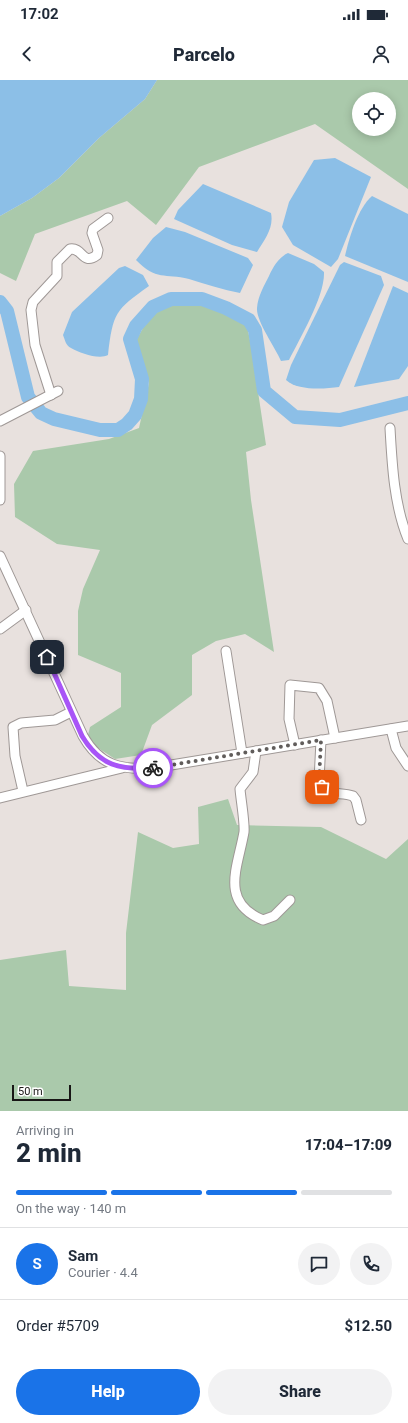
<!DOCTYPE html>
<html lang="en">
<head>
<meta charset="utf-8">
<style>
  body { margin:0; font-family:Roboto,sans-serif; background:#f2f2f3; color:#1f2937; height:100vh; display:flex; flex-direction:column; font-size:15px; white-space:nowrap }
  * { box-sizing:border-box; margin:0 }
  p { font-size:13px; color:#747a83 }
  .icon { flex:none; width:22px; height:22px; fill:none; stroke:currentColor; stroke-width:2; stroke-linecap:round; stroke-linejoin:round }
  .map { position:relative; height:1031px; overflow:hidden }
  .drawer { display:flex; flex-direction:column; background:#fff; flex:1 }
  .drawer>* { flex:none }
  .tools { position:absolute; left:352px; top:12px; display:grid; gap:8px }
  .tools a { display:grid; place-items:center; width:44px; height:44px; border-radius:50%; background:#fff; box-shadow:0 2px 10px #0003; font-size:20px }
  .scale { position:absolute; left:12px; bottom:10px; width:59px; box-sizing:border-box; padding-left:4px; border:2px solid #181615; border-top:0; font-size:11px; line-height:14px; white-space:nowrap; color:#181615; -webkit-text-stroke:3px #fff; paint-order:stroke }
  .pin { position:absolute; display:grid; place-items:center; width:34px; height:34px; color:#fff; margin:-17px; border-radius:8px; box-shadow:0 2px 6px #0006 }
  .courier { position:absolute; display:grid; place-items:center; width:40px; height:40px; margin:-20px; border:3px solid #a855f7; border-radius:50%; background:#fff; color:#222; box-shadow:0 1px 5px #0007 }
  .head em { font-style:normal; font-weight:800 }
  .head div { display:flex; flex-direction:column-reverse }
  .head { display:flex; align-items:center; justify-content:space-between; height:68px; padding:0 16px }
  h1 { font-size:26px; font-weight:800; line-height:30px }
  .bar { display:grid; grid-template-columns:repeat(4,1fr); gap:6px 4px; align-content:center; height:48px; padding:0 16px }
  .bar i { height:5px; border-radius:3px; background:#e0e1e3 }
  .bar .on { background:#1a73e8 }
  .bar p { grid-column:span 4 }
  .line { display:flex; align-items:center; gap:10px; padding:0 16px; border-top:1px solid #e0e1e3 }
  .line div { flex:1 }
  .round { display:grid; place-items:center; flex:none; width:42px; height:42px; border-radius:21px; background:#f2f2f3 }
  .cta { display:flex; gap:8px; margin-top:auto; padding:8px 16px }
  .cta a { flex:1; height:46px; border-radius:24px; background:#1a73e8; color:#fff; font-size:16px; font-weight:800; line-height:46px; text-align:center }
  .cta a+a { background:#f2f2f3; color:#1f2937 }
  .status { display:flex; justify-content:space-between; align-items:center; height:28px; padding:0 20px; background:#fff; direction:ltr }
  .status svg { height:11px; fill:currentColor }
  header { display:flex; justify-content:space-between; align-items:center; height:52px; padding:0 16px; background:#fff; font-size:18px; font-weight:800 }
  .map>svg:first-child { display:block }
  .green { fill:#aac9ab; fill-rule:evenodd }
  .water { fill:#8cbfe7 }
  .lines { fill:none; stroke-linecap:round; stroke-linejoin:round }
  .river { stroke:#8cbfe7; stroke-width:14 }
  .street-casing { stroke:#9f9896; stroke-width:11 }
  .street { stroke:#fff; stroke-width:9 }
  .done { stroke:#615d5b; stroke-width:4; stroke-dasharray:0 7.2 }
  .route { stroke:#a855f7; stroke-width:5 }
</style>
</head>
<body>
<div class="status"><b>17:02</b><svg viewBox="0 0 49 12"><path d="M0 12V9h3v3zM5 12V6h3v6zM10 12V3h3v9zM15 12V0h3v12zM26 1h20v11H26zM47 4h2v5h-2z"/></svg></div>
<header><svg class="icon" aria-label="back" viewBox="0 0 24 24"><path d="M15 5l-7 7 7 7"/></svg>Parcelo<svg class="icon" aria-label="person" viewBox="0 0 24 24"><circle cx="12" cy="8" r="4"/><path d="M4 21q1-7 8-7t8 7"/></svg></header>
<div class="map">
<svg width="408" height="1031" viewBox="0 0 408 1031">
  <rect width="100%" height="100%" fill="#e8e1de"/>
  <g class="green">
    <path d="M157 0H408V109L315 44 199 87 156 145 127 121 35 154 16 201 0 193V136L32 118 59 98 99 58 145 19ZM359 19H389V49H359Z"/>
    <polygon points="198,223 221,231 247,246 251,265 266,365 246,372 251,420 274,572 245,554 216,561 192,575 192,615 152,645 141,675 115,679 95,666 88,655 90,647 121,627 121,593 78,575 78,531 83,509 100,470 57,464 15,437 14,404 33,371 109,359 139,348 149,303 134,264 148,239 167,225"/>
    <polygon points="228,719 237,745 321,747 386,779 408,759 408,1031 0,1031 0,880 66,870 69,906 126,910 126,853 138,752 173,768 199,764 198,727"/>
  </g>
  <g class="water">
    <polygon points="0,0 157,0 145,19 99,58 59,98 32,118 0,136"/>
    <polygon points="335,78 371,97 338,179 331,187 293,165 282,147 289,122 314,80"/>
    <path d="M203 104 271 133C274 148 265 159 257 172L232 165 174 139 178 130Z"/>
    <path d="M372 116 408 134V202L345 176C349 158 358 128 372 116Z"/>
    <path d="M166 147 185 152 248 178 253 185 240 213C223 210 206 204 189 199 165 193 156 201 136 180L153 158Z"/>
    <path d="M288 173 314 184 324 192C325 216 300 258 289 280L281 281C275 267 256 241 257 228 258 216 264 206 269 196 273 187 279 177 288 173Z"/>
    <path d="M344 182 381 196 384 205 339 307C324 309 298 311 286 300L291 285 340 185Z"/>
    <path d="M125 186 143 195 149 206C115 230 113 233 108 275 99 280 80 273 71 268 66 266 65 260 63 255L72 232 119 188Z"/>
    <polygon points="393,206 408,213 408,286 399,299 354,307"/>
  </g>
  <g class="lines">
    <polyline class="river" points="0,222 7,231 28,317 41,333 54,339 100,350 118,350 127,344 135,335 141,319 142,299 130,259 136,246 153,227 171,219 202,219 226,228 249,240 255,250 264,311 295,337 340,340 408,323"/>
    <defs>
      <g id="street">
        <path d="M51 315 35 265 31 230 33 222 57 196V182L70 169C83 167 82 186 97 175L98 170 92 153 93 149 108 138"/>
        <polyline points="0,341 58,311"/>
        <path d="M390 348C392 384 394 425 408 459"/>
        <polyline points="0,376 0,420"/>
        <path d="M0 476 83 656C100 686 121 690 153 688L408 646"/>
        <polyline points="0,549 26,530"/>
        <polyline points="226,571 242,673"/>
        <polyline points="391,649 396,668 408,686"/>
        <path d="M321 660 319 701C326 718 339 711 353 716L356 720 361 740"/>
        <polyline points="295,665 289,639 290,605 319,608 327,621 335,658"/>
        <path d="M256 671 253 692 240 709C241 721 245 743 244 752 238 787 219 822 263 840L274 836 290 820"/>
        <polyline points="23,711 15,676 13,647 21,643 55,640 71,632"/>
        <polyline points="0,718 122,688"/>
      </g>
    </defs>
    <use href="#street" class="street-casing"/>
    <use href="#street" class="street"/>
  </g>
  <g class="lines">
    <polyline class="done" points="153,688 321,660 319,701 322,707"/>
    <path class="route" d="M47 577 82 656C100 686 120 690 153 688"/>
  </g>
</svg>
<div class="tools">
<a><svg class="icon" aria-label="locate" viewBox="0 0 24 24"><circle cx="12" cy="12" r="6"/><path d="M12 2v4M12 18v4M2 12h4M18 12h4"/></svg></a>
</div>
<div class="scale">50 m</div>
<div class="pin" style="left:322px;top:707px;background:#ea580c"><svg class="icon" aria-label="bag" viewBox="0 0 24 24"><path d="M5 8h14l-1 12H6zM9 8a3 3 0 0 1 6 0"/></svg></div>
<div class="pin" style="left:47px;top:577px;background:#1f2937"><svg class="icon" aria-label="home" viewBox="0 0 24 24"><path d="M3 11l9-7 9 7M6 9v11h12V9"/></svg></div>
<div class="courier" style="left:153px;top:688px"><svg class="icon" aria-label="bike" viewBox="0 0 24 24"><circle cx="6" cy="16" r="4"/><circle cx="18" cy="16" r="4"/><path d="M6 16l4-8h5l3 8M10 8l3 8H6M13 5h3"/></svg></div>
</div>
<section class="drawer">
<div class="head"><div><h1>2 min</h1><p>Arriving in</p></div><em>17:04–17:09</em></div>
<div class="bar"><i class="on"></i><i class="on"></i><i class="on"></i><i></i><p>On the way · 140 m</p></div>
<div class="line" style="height:72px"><b class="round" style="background:#1a73e8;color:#fff">S</b><div><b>Sam</b><p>Courier · 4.4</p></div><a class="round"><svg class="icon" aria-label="chat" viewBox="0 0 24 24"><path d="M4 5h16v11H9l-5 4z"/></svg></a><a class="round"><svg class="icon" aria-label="phone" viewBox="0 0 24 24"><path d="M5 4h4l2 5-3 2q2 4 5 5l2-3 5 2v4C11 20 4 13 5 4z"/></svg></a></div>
<div class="line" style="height:52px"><div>Order #5709</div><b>$12.50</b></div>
<div class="cta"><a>Help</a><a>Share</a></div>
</section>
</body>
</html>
